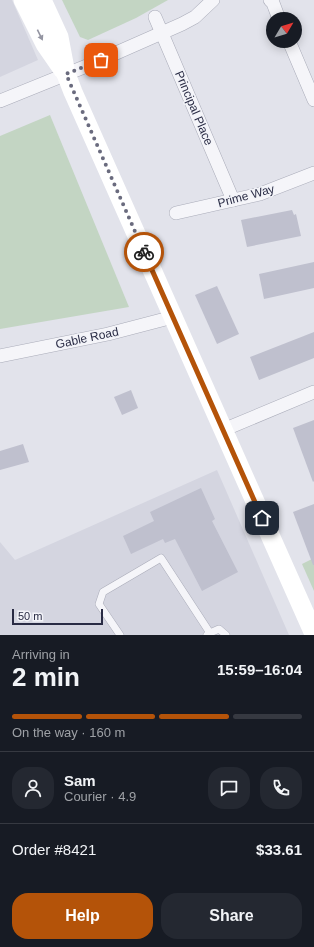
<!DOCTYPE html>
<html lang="en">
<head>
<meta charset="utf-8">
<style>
  body { margin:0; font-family:Arial,sans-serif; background:#242831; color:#f1f3f6; height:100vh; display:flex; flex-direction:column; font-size:15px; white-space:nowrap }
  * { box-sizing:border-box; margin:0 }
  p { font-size:13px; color:#9ea1a6 }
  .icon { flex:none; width:22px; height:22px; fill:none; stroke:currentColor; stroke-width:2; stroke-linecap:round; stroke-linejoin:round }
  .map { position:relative; height:635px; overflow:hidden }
  .drawer { display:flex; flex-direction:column; background:#171b24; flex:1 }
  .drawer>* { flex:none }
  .needle { width:26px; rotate:52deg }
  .fabs { position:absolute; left:266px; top:12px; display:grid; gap:8px }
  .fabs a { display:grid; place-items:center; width:36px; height:36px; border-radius:50%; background:#171b24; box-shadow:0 2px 10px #0003; font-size:20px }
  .scale { position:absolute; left:12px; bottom:10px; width:91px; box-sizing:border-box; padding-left:4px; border:2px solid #292b44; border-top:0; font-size:11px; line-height:14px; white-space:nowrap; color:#292b44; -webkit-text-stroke:3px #f2f3f8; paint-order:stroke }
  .pin { position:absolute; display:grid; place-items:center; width:34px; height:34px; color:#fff; margin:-17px; border-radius:8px; box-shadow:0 2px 6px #0006 }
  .courier { position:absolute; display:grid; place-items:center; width:40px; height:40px; margin:-20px; border:3px solid #b45309; border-radius:50%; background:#fff; color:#222; box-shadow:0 1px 5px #0007 }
  .overview em { font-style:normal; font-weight:800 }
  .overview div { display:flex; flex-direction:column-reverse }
  .overview { display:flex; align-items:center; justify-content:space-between; height:68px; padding:0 12px }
  h1 { font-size:26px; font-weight:800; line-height:30px }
  .bar { display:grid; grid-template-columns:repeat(4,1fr); gap:6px 4px; align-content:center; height:48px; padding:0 12px }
  .bar i { height:5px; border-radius:3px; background:#363941 }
  .bar .on { background:#b45309 }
  .bar p { grid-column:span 4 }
  .line { display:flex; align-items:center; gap:10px; padding:0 12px; border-top:1px solid #363941 }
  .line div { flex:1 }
  .round { display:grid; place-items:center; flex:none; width:42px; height:42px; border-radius:16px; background:#242831 }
  .action { display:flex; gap:8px; margin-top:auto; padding:8px 12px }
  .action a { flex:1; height:46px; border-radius:16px; background:#b45309; color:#fff; font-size:16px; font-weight:800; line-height:46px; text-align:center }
  .action a+a { background:#242831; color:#f1f3f6 }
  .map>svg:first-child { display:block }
  .built { fill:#d4d5e0 }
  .green { fill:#c3d5c3 }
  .building { fill:#bfc0ce }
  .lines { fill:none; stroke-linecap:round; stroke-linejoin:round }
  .lane-casing { stroke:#aaacb9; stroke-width:8 }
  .street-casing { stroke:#aaacb9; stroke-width:14 }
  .lane { stroke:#f5f5f9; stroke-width:7 }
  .street { stroke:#f5f5f9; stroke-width:13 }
  .secondary { stroke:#fff; stroke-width:19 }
  .oneway { fill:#9495a2 }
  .done { stroke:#6a6b7e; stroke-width:4; stroke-dasharray:0 7.2 }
  .route { stroke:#b45309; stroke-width:5 }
  .labels { text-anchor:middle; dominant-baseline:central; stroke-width:3; stroke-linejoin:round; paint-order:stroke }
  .street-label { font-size:12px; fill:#292b44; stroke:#f2f3f8 }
</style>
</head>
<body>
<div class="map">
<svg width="314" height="635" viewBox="0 0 314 635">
  <rect width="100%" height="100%" fill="#e2e3eb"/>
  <g class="built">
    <polygon points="0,0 12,0 38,60 0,77"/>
    <polygon points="217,470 289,635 0,635 0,542 15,560"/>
  </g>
  <g class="green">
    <polygon points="62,0 168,0 136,18 88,40 80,37"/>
    <polygon points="50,115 129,307 0,329 0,136"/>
    <polygon points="314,558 314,591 302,564"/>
  </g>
  <g class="building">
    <polygon points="292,210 294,215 296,214 301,236 247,247 241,220"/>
    <polygon points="314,262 314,288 264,299 259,274"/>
    <polygon points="217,286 239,334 217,344 195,295"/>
    <polygon points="314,332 314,358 259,380 250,357"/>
    <polygon points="131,390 138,408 122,415 114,397"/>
    <polygon points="314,420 314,481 313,482 293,428"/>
    <polygon points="23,444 29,462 0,470 0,451"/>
    <polygon points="201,488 215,519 212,521 238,572 202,591 175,539 165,543 163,539 131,554 123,536 154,521 150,512"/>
    <polygon points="314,504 314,565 313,565 293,512"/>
  </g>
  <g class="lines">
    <defs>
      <g id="lane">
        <polyline points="210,633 219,629 226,635"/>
        <polyline points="120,635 99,604 103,592 161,558 210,633 207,635"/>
      </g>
      <g id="street">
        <polyline points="270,0 273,3 279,19"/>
        <polyline points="155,17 233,200"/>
        <polyline points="289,41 314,100"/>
        <polyline points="0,101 89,65 182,24 195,17 213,0"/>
        <polyline points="176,213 260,194 314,173"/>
        <polyline points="0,356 108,334 173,317"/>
        <polyline points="223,430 314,392"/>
      </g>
    </defs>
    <use href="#lane" class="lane-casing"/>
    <use href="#street" class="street-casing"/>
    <use href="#lane" class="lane"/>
    <use href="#street" class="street"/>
    <g class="secondary">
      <polyline points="23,0 45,44 63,70"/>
      <polyline points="42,0 59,37 66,74 73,92 314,634"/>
    </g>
  </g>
  <defs><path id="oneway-solid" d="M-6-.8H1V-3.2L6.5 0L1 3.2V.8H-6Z"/></defs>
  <use class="oneway" href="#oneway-solid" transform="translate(40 35) rotate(64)"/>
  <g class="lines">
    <polyline class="done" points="101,60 66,74 144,252"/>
    <polyline class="route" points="144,252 262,518"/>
  </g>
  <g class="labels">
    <g class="street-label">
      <text transform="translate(194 108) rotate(67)">Principal Place</text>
      <text transform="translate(246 196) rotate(-15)">Prime Way</text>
      <text transform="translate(87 338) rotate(-12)">Gable Road</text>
    </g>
  </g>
</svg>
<div class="fabs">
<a><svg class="needle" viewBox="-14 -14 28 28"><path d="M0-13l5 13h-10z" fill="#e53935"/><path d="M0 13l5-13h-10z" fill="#9ea1a6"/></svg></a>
</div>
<div class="scale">50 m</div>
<div class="pin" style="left:101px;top:60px;background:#ea580c"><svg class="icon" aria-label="bag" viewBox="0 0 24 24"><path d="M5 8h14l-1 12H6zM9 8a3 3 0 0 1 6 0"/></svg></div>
<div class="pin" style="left:262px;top:518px;background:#1f2937"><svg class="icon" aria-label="home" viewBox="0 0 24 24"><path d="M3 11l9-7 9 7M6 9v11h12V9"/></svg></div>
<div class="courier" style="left:144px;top:252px"><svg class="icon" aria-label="bike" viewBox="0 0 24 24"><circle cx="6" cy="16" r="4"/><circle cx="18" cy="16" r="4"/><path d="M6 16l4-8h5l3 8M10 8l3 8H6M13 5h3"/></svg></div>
</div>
<section class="drawer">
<div class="overview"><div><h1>2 min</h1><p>Arriving in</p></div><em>15:59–16:04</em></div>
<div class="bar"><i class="on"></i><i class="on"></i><i class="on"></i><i></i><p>On the way · 160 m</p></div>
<div class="line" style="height:72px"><a class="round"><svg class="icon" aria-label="person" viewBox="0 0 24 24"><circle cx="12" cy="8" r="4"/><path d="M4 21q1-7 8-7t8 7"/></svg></a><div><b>Sam</b><p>Courier · 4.9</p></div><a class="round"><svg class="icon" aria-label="chat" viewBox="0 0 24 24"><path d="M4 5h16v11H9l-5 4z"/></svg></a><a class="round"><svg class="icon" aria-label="phone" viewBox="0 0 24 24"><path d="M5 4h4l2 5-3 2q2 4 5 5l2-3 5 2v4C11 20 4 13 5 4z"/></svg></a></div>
<div class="line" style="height:52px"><div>Order #8421</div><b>$33.61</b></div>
<div class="action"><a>Help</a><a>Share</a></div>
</section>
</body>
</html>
